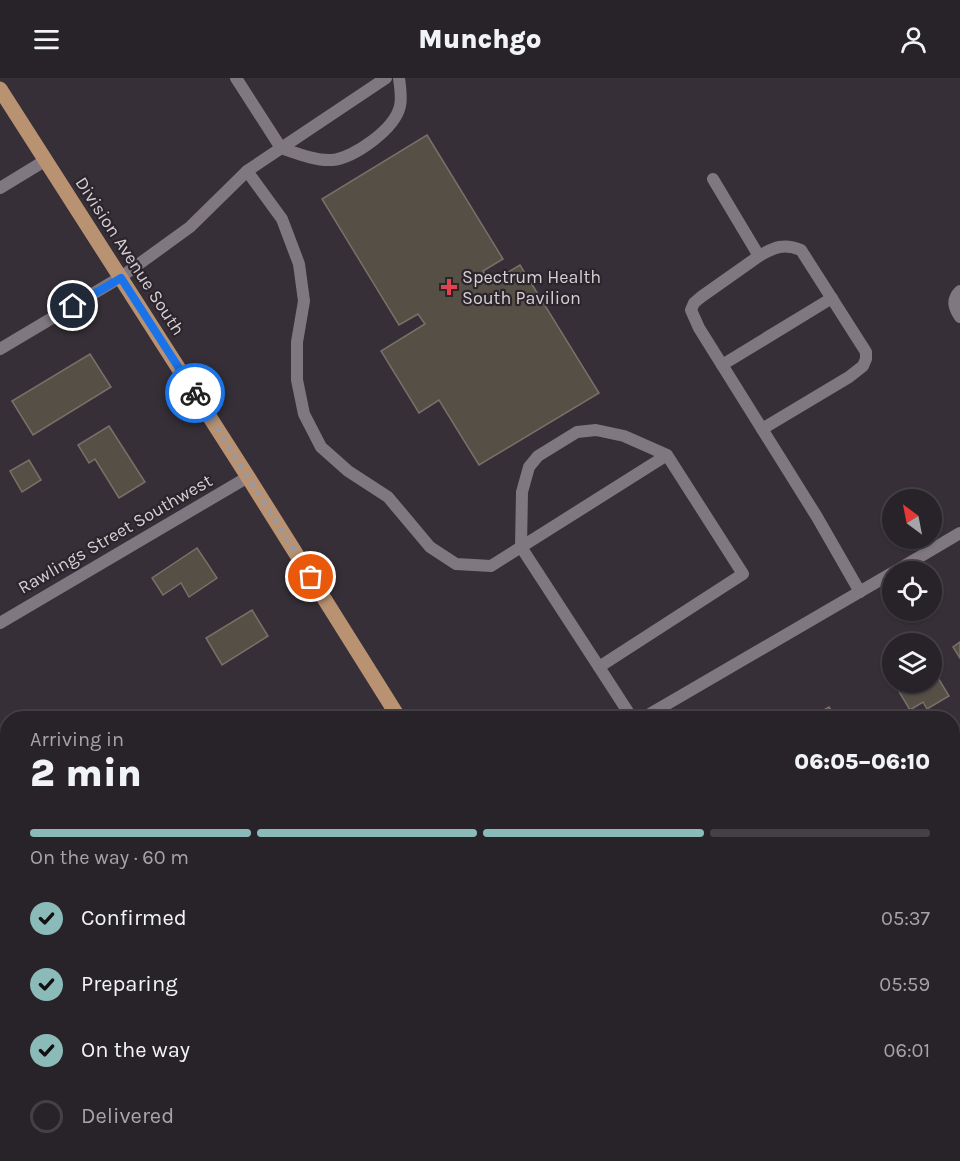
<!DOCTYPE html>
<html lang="en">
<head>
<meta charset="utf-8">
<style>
  body { margin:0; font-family:Karla,sans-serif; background:#302b31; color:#f1f3f6; height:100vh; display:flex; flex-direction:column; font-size:22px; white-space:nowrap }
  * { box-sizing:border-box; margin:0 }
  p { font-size:20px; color:#a5a4a8 }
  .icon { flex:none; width:33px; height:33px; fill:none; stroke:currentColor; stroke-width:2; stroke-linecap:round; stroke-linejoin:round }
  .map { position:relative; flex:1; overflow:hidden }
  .sheet { position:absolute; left:0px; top:633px; width:960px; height:450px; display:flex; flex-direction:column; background:#282329; border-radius:24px 24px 0 0; box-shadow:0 2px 4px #0004,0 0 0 2px #444046 }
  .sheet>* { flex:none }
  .needle { width:39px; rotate:328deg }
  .controls { position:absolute; left:882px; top:411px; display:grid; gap:12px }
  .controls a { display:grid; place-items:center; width:60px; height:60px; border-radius:50%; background:#282329; box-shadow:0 2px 4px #0004,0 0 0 2px #444046; font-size:30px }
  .pin { position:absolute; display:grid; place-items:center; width:51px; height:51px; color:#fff; margin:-26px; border:3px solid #fff; border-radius:50%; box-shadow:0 2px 6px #0007 }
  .courier { position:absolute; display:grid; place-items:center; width:60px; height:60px; margin:-30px; border:4px solid #1a73e8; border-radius:50%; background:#fff; color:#222; box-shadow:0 2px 8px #0007 }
  .summary em { font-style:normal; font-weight:800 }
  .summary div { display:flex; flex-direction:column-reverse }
  .summary { display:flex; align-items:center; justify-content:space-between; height:102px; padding:0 30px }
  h1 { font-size:39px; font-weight:800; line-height:45px }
  .bar { display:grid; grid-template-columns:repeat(4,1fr); gap:9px 6px; align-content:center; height:72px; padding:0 30px }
  .bar i { height:8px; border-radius:4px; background:#444046 }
  .bar .current { background:#8bbbb9 }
  .bar p { grid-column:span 4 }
  ol { padding:0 30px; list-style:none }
  li { display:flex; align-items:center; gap:18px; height:66px }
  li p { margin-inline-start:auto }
  li .icon { padding:6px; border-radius:50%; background:#8bbbb9; color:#111; stroke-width:4 }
  li:last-child { color:#a5a4a8 }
  li i { width:33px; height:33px; border:3px solid #444046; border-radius:50% }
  header { display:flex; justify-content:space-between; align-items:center; height:78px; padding:0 30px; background:#282329; font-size:27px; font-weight:800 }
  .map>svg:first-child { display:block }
  .building { fill:#554f46; stroke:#787168; stroke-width:1.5 }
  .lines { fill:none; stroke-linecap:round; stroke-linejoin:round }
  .lane { stroke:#807881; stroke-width:12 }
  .street { stroke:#807881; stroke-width:12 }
  .primary { stroke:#b99271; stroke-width:15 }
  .done { stroke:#9d989d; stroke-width:6; stroke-dasharray:0 10.8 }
  .route { stroke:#1a73e8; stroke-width:8 }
  .health-dot { fill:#e0444e; stroke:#2c252c; stroke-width:2 }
  .labels { text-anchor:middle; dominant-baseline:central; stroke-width:4.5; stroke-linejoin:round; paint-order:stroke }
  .street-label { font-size:18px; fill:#d4d0d4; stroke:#2c252c }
  .poi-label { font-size:18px; fill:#d4d0d4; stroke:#2c252c; text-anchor:start }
</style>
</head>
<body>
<header><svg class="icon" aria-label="menu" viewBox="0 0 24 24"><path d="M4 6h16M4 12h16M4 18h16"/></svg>Munchgo<svg class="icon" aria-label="person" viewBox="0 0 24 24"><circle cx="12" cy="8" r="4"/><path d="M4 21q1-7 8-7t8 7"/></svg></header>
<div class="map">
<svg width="960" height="1083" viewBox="0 0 960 1083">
  <rect width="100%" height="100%" fill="#362f37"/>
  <g class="building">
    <polygon points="427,57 503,181 483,193 490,205 520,187 599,315 479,387 439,322 419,335 381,273 425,246 418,236 399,247 322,121"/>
    <polygon points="90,276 111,309 33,357 12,323"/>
    <polygon points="109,348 145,404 119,420 95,381 89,385 78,367"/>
    <polygon points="29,382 41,402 22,414 10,393"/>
    <polygon points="197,470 217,500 189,519 181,505 163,517 152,500"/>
    <polygon points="252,532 268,558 222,587 206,560"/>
    <polygon points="960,564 960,580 953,569"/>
    <polygon points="932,590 949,618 927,631 923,624 910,632 895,607 899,604 932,604"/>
    <polygon points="829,629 836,640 810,640"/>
    <polygon points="0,688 8,700 8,763 0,751"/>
    <polygon points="952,758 960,770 952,775"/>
    <polygon points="8,823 8,846 0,850 0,828"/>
    <polygon points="954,853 960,862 960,888 952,893 952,854"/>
    <polygon points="64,1076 67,1076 71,1083 52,1083"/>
    <polygon points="97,1076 124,1076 112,1083 102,1083"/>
    <polygon points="509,1076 550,1076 554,1083 497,1083"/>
  </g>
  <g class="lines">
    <g class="lane">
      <path d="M236 0 281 70C296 75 315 83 332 82 354 80 395 51 400 28 402 20 400 8 399 0"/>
      <polyline points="247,93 282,141 299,186 304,223 297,264 297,302 304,336 321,369 348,393 388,419 430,469 456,486 491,488 667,377 743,496 599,589 521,469 522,414 529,389 538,378 577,354 596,352 624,358 667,377"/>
      <polyline points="713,101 759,178 701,219 694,225 691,232 699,250 817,439 860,514"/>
      <polyline points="0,110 46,82"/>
      <path d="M759 178C775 169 784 165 801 172L866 274V281L863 288 849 299 762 351"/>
      <polyline points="121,199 190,149 247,93 386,0"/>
      <path d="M960 213C951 222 954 230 960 239"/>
      <polyline points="722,287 832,220"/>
      <polyline points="599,589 632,640"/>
      <polyline points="394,1076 397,1081 406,1076"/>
      <polyline points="588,1076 592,1083"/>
      <polyline points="761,1076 766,1083"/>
      <polyline points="839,1076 843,1083"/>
    </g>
    <g class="street">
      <polyline points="0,271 121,199"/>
      <polyline points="894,494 960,455"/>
      <polyline points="0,545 248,399"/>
      <polyline points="643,640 892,495"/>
      <polyline points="952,671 960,667"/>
      <polyline points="952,1023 960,1018"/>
      <polyline points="0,1044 8,1039"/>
      <polyline points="858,1083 870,1076"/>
    </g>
    <g class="primary">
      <polyline points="0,11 248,399 399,640"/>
      <polyline points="678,1076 683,1083"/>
    </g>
  </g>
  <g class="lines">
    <polyline class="done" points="195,315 311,499"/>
    <polyline class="route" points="73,228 121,200 195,315"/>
  </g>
  <path class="health-dot" d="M446 200h6v6h6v6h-6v6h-6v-6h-6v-6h6z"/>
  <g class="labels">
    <g class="street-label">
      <text transform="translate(130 178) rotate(57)">Division Avenue South</text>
      <text transform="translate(115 456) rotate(-30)">Rawlings Street Southwest</text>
    </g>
    <g class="poi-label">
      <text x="462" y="199">Spectrum Health<tspan x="462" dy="21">South Pavilion</tspan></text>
    </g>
  </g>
</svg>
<div class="controls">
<a><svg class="needle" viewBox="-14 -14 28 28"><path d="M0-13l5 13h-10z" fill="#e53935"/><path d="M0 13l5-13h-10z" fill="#a5a4a8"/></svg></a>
<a><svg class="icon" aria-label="locate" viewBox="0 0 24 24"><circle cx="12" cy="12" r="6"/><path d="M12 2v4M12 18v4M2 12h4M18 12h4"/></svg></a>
<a><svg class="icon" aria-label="layers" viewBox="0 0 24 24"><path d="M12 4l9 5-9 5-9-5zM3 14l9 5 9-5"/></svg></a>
</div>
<div class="pin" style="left:311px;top:499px;background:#ea580c"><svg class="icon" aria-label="bag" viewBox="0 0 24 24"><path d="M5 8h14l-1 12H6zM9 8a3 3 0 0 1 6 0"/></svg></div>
<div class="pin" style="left:73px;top:228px;background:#1f2937"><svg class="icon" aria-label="home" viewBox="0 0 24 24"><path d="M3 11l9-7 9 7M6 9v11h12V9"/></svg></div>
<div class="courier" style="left:195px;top:315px"><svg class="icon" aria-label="bike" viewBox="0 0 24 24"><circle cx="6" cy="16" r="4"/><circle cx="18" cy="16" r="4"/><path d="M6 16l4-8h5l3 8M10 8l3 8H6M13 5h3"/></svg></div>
<section class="sheet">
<div class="summary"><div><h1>2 min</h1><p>Arriving in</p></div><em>06:05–06:10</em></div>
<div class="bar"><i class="current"></i><i class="current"></i><i class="current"></i><i></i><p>On the way · 60 m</p></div>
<ol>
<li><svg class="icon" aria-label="check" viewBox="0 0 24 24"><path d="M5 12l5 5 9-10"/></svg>Confirmed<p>05:37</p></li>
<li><svg class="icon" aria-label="check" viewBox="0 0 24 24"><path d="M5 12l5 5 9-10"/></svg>Preparing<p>05:59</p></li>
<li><svg class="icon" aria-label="check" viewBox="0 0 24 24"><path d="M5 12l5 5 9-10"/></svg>On the way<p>06:01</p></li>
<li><i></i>Delivered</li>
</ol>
</section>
</div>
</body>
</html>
